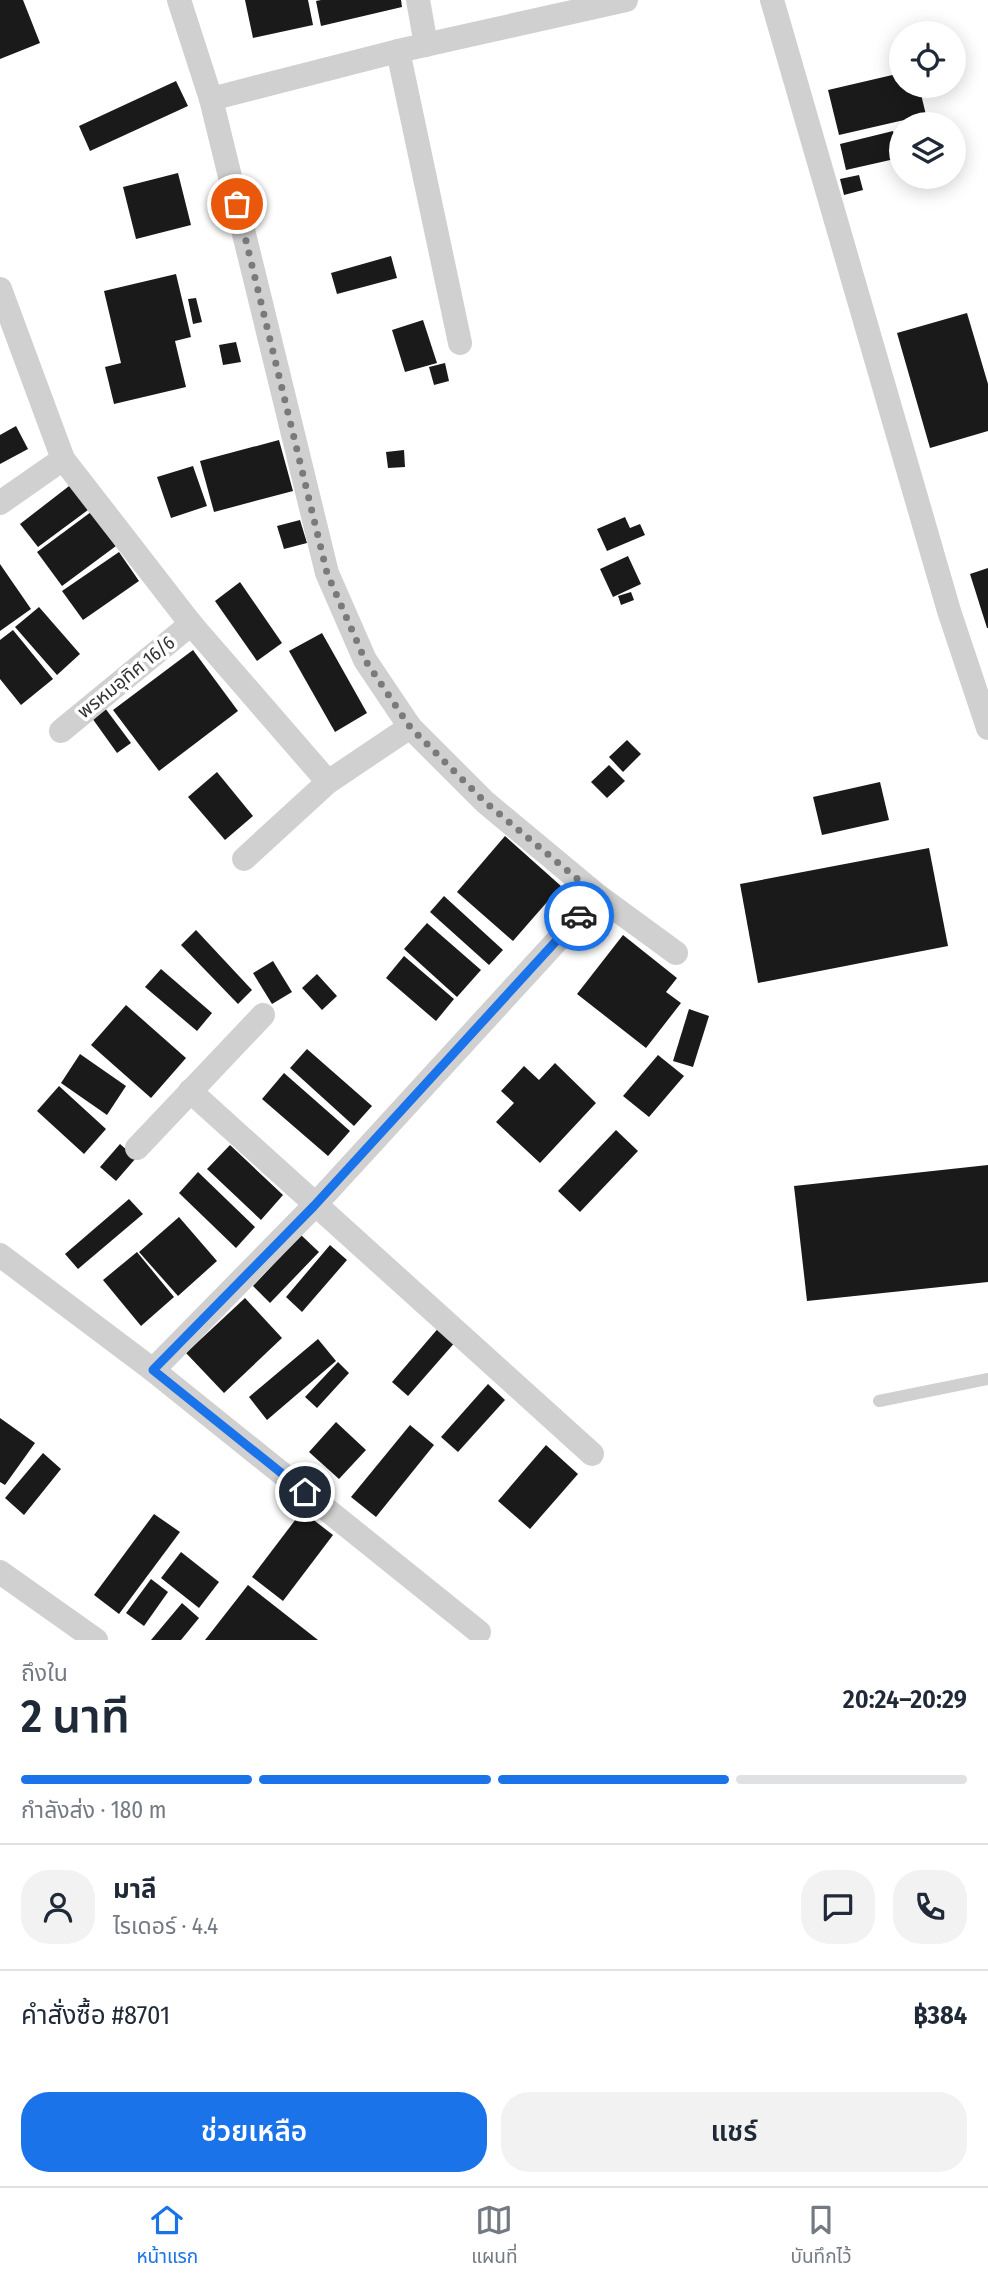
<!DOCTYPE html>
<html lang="th">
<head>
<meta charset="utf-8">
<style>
  body { margin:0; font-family:"Fira Sans Condensed","Noto Sans Thai",sans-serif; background:#f2f2f3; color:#1f2937; height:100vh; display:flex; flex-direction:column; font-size:26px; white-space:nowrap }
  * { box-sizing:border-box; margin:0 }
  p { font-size:23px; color:#747a83 }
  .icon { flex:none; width:38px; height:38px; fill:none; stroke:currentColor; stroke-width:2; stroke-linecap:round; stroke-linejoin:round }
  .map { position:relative; height:1640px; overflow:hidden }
  .side { display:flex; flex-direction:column; background:#fff; flex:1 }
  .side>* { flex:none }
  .buttons { position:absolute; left:889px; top:21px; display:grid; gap:14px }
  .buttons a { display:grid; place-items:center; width:77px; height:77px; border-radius:50%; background:#fff; box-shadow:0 4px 18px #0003; font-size:35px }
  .pin { position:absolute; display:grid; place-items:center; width:60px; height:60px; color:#fff; margin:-30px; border:4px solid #fff; border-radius:50%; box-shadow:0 2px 7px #0007 }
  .courier { position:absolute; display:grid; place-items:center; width:70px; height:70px; margin:-35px; border:5px solid #1a73e8; border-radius:50%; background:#fff; color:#222; box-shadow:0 2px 9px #0007 }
  .overview em { font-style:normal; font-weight:600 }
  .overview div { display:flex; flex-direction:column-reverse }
  .overview { display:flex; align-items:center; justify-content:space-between; height:119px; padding:0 21px }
  h1 { font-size:46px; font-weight:600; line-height:52px }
  .bar { display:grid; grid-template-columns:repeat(4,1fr); gap:10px 7px; align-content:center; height:84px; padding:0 21px }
  .bar i { height:9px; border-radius:5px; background:#e0e1e3 }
  .bar .on { background:#1a73e8 }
  .bar p { grid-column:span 4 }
  .line { display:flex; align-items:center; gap:18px; padding:0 21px; border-top:2px solid #e0e1e3 }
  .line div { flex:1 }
  .round { display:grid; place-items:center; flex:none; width:74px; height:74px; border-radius:28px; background:#f2f2f3 }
  .action { display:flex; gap:14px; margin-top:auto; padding:14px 21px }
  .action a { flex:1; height:80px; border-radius:28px; background:#1a73e8; color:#fff; font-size:28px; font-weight:600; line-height:80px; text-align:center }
  .action a+a { background:#f2f2f3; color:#1f2937 }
  .dock { display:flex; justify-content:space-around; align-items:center; height:98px; border-top:2px solid #e0e1e3; background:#fff; font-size:19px; color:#747a83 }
  .dock a { display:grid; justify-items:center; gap:4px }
  .dock .on { color:#1a73e8 }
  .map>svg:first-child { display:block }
  .building { fill:#1a1a1a }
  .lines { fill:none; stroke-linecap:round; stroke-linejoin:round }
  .lane { stroke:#d0d0d0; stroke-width:12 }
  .street { stroke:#d0d0d0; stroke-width:24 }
  .done { stroke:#7a7a7a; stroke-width:7; stroke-dasharray:0 12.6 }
  .route { stroke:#1a73e8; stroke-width:9 }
  .labels { text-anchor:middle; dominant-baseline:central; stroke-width:7; stroke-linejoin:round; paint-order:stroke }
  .street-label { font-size:19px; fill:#333; stroke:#fff }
</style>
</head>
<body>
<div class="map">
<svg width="988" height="1640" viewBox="0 0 988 1640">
  <rect width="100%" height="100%" fill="#fff"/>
  <g class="building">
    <polygon points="0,0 23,0 40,43 0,59"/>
    <polygon points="245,0 308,0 313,25 253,38"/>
    <polygon points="321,0 401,0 402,7 321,26 316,1"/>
    <polygon points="901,73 901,86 919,86 926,115 839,135 828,90"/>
    <polygon points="176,81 188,106 90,151 79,126"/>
    <polygon points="893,131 899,158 846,170 840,144"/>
    <polygon points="178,173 191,225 136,239 123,187"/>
    <polygon points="859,175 863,190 844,195 840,179"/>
    <polygon points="391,256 397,278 337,294 331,273"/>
    <polygon points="176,274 191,337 175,341 186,387 114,404 105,367 121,363 104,291"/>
    <polygon points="196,298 202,322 193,324 188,299"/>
    <polygon points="967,313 988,384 988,431 930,448 897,333"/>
    <polygon points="423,320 437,363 405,372 392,330"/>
    <polygon points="236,342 241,362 223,365 219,345"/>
    <polygon points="445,363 449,381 434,385 429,367"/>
    <polygon points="16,426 28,449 0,464 0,435"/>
    <polygon points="279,440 293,491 214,512 200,461"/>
    <polygon points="404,450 405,467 388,468 386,452"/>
    <polygon points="193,466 207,506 171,518 157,477"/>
    <polygon points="73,483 92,507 38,547 20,524"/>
    <polygon points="95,509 120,543 62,586 37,552"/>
    <polygon points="625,517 630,528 640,524 645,535 607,551 597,529"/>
    <polygon points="300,520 307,543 284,549 277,526"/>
    <polygon points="119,552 139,581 83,620 62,591"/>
    <polygon points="628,556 641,584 613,597 600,569"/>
    <polygon points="0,564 31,609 0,631"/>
    <polygon points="988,568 988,628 987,628 970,574"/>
    <polygon points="240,582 282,643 257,661 215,601"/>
    <polygon points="631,592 634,600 621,605 618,596"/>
    <polygon points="39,607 80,654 57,675 15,627"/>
    <polygon points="13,630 53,679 21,705 0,679 0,640"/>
    <polygon points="322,633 367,713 335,732 289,651"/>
    <polygon points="193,650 238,711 159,771 113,710"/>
    <polygon points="105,708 131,743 117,753 92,718"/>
    <polygon points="627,740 641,754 623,772 609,757"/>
    <polygon points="609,765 625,781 607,798 591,782"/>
    <polygon points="217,772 253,816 225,840 188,797"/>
    <polygon points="880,782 889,820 822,835 813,797"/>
    <polygon points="505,836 561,886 513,941 457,892"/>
    <polygon points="929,848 948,946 758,983 740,884"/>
    <polygon points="444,896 503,950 489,965 430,912"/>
    <polygon points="427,923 481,970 457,997 404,949"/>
    <polygon points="196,930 252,990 238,1004 181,945"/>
    <polygon points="623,935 677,978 666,992 681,1003 646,1048 577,994"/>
    <polygon points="404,956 454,999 436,1021 386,978"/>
    <polygon points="273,961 292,992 272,1004 253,973"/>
    <polygon points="161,969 212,1013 197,1031 145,987"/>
    <polygon points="317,974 337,996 322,1010 302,988"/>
    <polygon points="126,1005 186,1058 151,1098 91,1045"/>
    <polygon points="689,1009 709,1016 693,1067 673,1061"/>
    <polygon points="307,1049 372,1106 354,1126 290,1068"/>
    <polygon points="80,1054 126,1086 107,1115 61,1083"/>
    <polygon points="658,1055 684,1076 649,1117 623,1096"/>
    <polygon points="555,1063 596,1103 540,1163 496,1122 514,1103 501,1091 524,1066 539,1080"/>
    <polygon points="284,1073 350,1131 328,1156 262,1099"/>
    <polygon points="59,1086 106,1129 84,1154 37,1111"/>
    <polygon points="616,1130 638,1151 580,1212 558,1191"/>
    <polygon points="120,1144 136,1158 116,1181 100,1167"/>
    <polygon points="230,1145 283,1195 261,1220 207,1169"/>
    <polygon points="988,1165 988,1282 807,1301 794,1186"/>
    <polygon points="198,1172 255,1227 236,1248 179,1193"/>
    <polygon points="129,1199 143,1214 78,1269 65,1254"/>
    <polygon points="179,1217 217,1261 178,1296 139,1252"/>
    <polygon points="301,1235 319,1252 270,1303 253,1286"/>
    <polygon points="330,1245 347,1260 302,1312 286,1297"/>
    <polygon points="137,1252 174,1297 141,1326 103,1280"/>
    <polygon points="245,1298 282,1338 224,1393 186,1353"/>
    <polygon points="441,1325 457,1340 408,1396 392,1382"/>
    <polygon points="318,1339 336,1361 267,1420 249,1397"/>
    <polygon points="338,1362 349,1373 317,1408 305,1397"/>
    <polygon points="488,1384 505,1400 458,1452 441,1437"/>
    <polygon points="0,1418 35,1443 5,1485 0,1482"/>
    <polygon points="336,1422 366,1450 339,1479 309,1452"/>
    <polygon points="410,1425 434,1445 376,1517 351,1497"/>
    <polygon points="546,1445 578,1474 530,1529 498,1501"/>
    <polygon points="43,1453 61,1469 24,1515 5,1498"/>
    <polygon points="302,1511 333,1535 283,1601 252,1577"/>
    <polygon points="154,1514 180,1532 119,1614 94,1595"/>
    <polygon points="181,1552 219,1582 199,1608 161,1578"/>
    <polygon points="151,1579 168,1592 144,1626 126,1613"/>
    <polygon points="248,1585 318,1640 205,1640"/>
    <polygon points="182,1603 199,1618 181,1640 151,1640"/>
  </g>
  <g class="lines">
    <polyline class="lane" points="879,1401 988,1379"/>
    <g class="street">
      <polyline points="179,0 211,99 327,573 365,660 410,727 485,802 598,896 676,953"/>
      <polyline points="418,0 426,45"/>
      <polyline points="772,0 949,611 988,728"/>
      <polyline points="398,51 460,343"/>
      <polyline points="211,99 398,51 626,0"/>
      <polyline points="0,289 63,459 191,624 328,782"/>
      <polyline points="0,503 63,459"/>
      <polyline points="61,731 191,624"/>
      <polyline points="244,859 328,782 410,727"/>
      <polyline points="190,1091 592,1454"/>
      <polyline points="137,1148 263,1015"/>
      <polyline points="0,1255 153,1370 479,1632"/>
      <polyline points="153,1370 314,1206 598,896"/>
      <polyline points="0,1572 96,1640"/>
    </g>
  </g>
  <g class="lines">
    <polyline class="done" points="237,204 327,573 365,660 410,727 485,802 598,896 579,916"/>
    <polyline class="route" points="305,1492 153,1370 314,1206 579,916"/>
  </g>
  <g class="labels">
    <g class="street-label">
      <text transform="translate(126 677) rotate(-39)">พรหมอุทิศ 16/6</text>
    </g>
  </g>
</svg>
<div class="buttons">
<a><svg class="icon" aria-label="locate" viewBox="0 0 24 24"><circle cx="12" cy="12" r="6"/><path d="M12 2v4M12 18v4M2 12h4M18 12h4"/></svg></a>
<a><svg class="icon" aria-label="layers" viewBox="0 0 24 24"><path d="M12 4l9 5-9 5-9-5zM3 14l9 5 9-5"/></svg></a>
</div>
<div class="pin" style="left:237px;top:204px;background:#ea580c"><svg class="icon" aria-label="bag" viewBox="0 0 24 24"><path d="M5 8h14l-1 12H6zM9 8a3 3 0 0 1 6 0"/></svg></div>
<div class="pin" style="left:305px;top:1492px;background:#1f2937"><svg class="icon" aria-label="home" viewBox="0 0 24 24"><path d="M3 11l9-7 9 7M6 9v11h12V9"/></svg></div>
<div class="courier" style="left:579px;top:916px"><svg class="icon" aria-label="car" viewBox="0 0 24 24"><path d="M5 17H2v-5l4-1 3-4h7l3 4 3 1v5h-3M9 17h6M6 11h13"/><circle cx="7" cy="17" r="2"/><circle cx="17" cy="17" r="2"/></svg></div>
</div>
<section class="side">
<div class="overview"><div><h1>2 นาที</h1><p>ถึงใน</p></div><em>20:24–20:29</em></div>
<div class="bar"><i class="on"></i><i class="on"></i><i class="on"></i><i></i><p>กำลังส่ง · 180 m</p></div>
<div class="line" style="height:126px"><a class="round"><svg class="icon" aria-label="person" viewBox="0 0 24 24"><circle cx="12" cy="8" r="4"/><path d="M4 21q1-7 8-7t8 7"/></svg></a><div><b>มาลี</b><p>ไรเดอร์ · 4.4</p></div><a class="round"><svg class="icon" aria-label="chat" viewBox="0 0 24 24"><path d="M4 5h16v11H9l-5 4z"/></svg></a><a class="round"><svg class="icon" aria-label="phone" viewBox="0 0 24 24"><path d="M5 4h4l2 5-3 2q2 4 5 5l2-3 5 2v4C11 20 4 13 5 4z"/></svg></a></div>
<div class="line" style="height:91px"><div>คำสั่งซื้อ #8701</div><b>฿384</b></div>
<div class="action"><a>ช่วยเหลือ</a><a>แชร์</a></div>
</section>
<nav class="dock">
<a class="on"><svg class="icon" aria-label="home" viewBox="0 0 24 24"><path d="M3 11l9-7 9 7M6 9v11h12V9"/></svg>หน้าแรก</a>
<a><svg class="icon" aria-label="map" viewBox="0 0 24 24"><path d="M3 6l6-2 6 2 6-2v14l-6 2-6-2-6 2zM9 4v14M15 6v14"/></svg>แผนที่</a>
<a><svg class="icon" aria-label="saved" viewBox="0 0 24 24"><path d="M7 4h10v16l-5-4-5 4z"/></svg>บันทึกไว้</a>
</nav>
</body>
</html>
